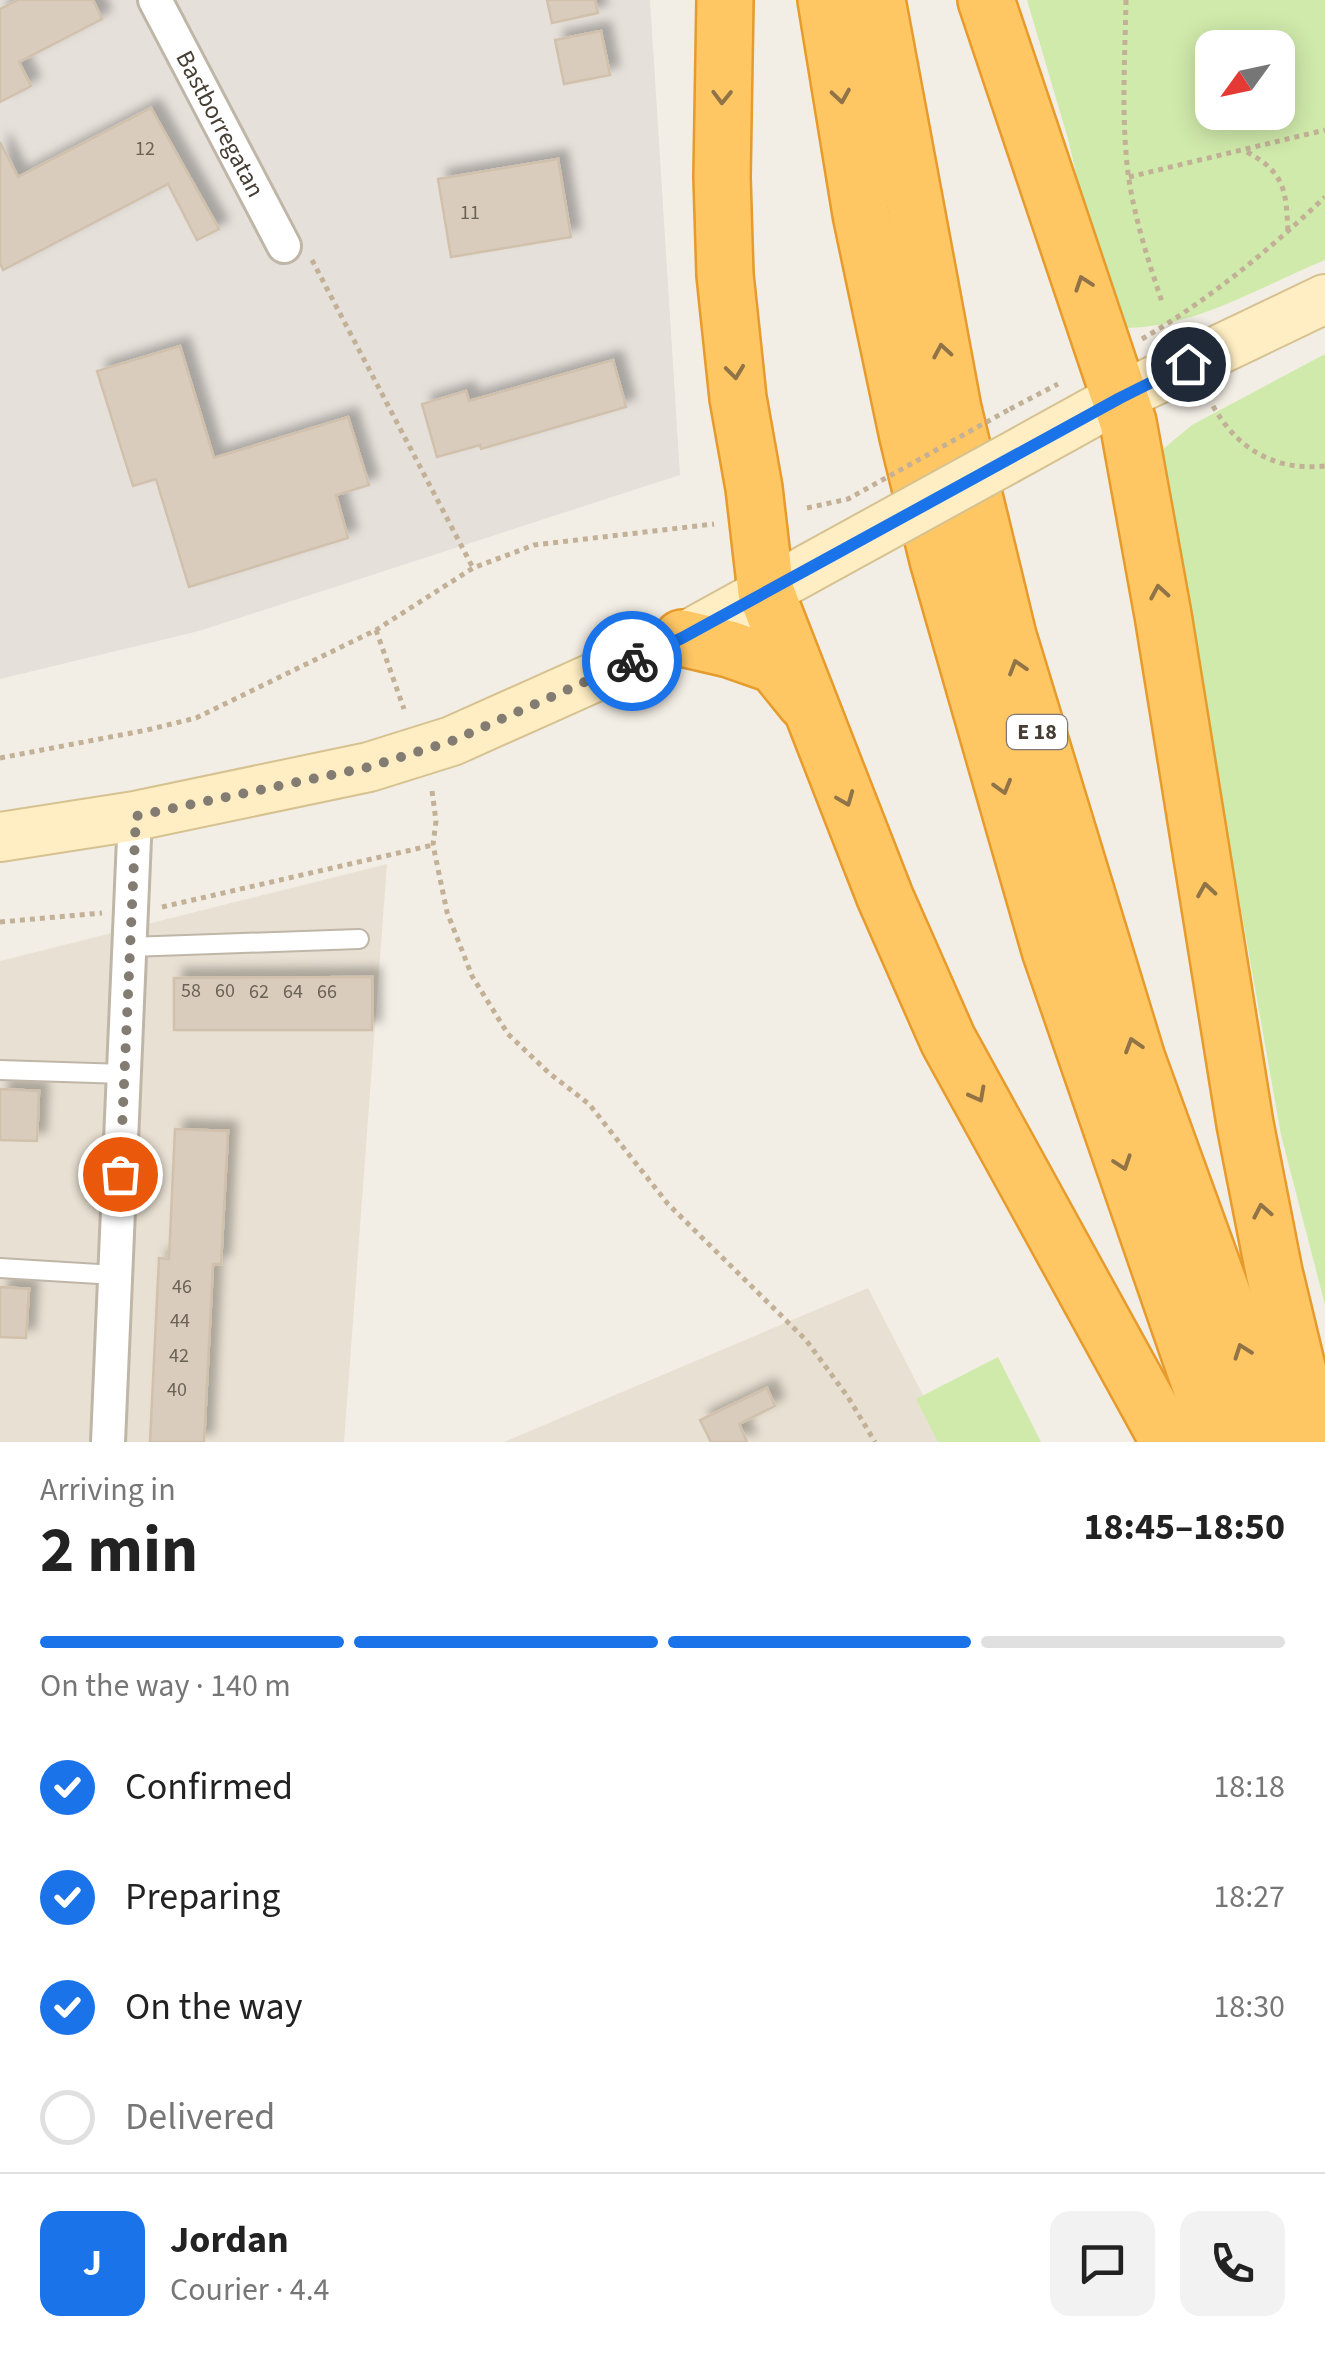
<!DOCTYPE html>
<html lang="en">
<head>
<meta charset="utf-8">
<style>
  body { margin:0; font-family:"Source Sans 3",sans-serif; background:#f2f2f2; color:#222; height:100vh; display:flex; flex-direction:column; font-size:38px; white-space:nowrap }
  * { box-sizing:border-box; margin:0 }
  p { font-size:32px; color:#767676 }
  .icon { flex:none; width:55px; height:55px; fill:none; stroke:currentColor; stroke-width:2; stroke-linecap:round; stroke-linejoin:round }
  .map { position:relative; height:1442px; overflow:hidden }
  .drawer { display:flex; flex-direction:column; background:#fff; flex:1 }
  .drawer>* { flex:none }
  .needle { width:65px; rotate:237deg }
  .fabs { position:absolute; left:1195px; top:30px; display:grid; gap:20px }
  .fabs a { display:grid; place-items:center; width:100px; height:100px; border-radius:20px; background:#fff; box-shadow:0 5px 25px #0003; font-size:50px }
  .pin { position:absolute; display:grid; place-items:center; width:85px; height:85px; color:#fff; margin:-42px; border:5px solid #fff; border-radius:50%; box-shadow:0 2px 10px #0007 }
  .courier { position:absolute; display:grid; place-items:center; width:100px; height:100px; margin:-50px; border:8px solid #1a73e8; border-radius:50%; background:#fff; color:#222; box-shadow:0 2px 12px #0007 }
  .headline em { font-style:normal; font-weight:700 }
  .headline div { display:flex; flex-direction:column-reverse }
  .headline { display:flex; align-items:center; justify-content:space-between; height:170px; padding:0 40px }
  h1 { font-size:65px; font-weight:700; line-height:75px }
  .bar { display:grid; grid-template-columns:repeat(4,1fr); gap:15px 10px; align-content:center; height:120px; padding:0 40px }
  .bar i { height:12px; border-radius:8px; background:#e0e0e0 }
  .bar .on { background:#1a73e8 }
  .bar p { grid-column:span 4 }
  .line { display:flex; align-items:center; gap:25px; padding:0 40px; border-top:2px solid #e0e0e0 }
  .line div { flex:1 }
  .round { display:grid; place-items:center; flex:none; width:105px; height:105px; border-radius:20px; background:#f2f2f2 }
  ol { padding:0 40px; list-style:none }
  li { display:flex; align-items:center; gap:30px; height:110px }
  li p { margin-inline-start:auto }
  li .icon { padding:10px; border-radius:50%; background:#1a73e8; color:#fff; stroke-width:4 }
  li:last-child { color:#767676 }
  li i { width:55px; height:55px; border:5px solid #e0e0e0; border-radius:50% }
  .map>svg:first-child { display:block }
  .residential { fill:#e8e0d2 }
  .industrial { fill:#e5e0da }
  .green { fill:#d0eaab; fill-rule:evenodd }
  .building { fill:#d9ccbc; stroke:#d1c1ac; stroke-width:2.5; filter:url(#shadow) }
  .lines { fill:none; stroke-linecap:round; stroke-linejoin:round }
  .lane-casing { stroke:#bfb6a7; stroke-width:22 }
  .street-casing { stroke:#bfb6a7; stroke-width:38 }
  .secondary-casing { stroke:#d6c291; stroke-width:52 }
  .highway-casing { stroke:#e69b2c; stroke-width:60 }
  .path { stroke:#c2b197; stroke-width:5; stroke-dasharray:5 5; stroke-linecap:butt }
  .lane { stroke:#fff; stroke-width:18 }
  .street { stroke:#fff; stroke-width:32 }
  .secondary { stroke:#ffeec3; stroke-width:48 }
  .highway { stroke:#ffc664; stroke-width:55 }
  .secondary-bridge-casing { stroke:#d6c291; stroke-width:52; stroke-linecap:butt }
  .path-bridge { stroke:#c2b197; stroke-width:5; stroke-dasharray:5 5; stroke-linecap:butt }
  .secondary-bridge { stroke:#ffeec3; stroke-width:48 }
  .oneway { stroke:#907447 }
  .done { stroke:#837c72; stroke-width:10; stroke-dasharray:0 18 }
  .route { stroke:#1a73e8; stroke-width:12 }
  .labels { text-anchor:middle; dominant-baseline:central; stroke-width:9; stroke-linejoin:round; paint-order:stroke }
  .number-label { font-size:20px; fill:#6b6256 }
  .shield { fill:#fff; stroke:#7e7871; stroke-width:2.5 }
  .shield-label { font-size:22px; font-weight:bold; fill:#463e34 }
  .street-label { font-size:25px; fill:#463e34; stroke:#fff }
</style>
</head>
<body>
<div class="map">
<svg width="1325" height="1442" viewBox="0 0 1325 1442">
  <defs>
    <filter id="shadow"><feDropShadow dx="9" dy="-9" stdDeviation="5" flood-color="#0004"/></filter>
  </defs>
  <rect width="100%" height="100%" fill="#f3eee5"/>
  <g class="residential">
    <polygon points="387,864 344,1442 0,1442 0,961"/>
    <polygon points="868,1288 947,1442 504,1442"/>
  </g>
  <polygon class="industrial" points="0,0 650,0 680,475 199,631 0,679"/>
  <g class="green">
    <path d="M1027 0H1325V260C1259 287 1192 330 1119 328L1110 320 1068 139ZM1212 48H1278V112H1212Z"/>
    <polygon points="1325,354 1325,1305 1281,1135 1212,745 1166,527 1162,450 1192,425"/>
    <polygon points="998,1357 1041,1442 938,1442 916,1399"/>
  </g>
  <g class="building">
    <polygon points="18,0 93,0 102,19 19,62 31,86 0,102 0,9"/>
    <polygon points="547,0 595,0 598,13 552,23"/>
    <polygon points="601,31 610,75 564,84 555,40"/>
    <polygon points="151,108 219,229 197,240 168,184 3,270 0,263 0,142 18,177"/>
    <polygon points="558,159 571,237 451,257 438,179"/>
    <polygon points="180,346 214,458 348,417 369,485 336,495 348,538 189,587 156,479 133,486 97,371"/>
    <polygon points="613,360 626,407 481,449 480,445 437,457 422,404 466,391 469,401"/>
    <polygon points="372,977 372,1030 174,1030 174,978"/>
    <polygon points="0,1089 39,1091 37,1141 0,1140"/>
    <polygon points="175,1129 228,1131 221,1264 213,1264 204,1442 150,1442 159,1258 169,1259"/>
    <polygon points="0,1287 29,1289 26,1338 0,1337"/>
    <polygon points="767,1388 775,1406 739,1424 747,1442 711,1442 700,1420"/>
  </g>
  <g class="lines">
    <defs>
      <g id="lane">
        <polyline points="129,947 359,939"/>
        <polyline points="0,1070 125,1074"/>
        <polyline points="0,1268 115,1275"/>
      </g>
      <g id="street">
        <path id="s1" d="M155 0 284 246"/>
        <polyline points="108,1442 135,816"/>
      </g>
      <g id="secondary">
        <polyline points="1026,449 1120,397 1325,299"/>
        <polyline points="0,837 135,816 369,767 452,741 682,638 833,555"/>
      </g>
      <g id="highway">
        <polyline points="725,0 722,177 725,275 738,398 754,488 766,592 885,897 948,1040 1169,1442"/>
        <polyline points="826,0 861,214 908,437 938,560 1050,950 1220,1442"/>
        <polyline points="877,0 953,409 1008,636 1137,1059 1276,1442"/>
        <polyline points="986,0 1128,422 1163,615 1245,1124 1274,1272 1315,1442"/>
        <polyline points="682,638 729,649 775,665 805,702"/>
      </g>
    </defs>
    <use href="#lane" class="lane-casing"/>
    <use href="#street" class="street-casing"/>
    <use href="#secondary" class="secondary-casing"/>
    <use href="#highway" class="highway-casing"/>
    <g class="path">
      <path d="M1126 0C1125 58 1121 116 1128 173 1134 217 1148 260 1162 302"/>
      <path d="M1247 152C1286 173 1286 192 1288 232"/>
      <polyline points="1129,177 1325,130"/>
      <polyline points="312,260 473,568"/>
      <path d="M1142 339C1210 299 1268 251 1325 197"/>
      <path d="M1213 406C1238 450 1275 471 1325 466"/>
      <polyline points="1010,409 1058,384"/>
      <polyline points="376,630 404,709"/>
      <polyline points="0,758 147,730 196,718 376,630 473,568 534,545 714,524"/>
      <polyline points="432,791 436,821 433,845 447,912 472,976 508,1034 549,1073 589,1104 668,1204 806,1340 848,1397 875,1442"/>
      <polyline points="162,907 433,845"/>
      <polyline points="0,922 102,913"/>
    </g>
    <use href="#lane" class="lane"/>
    <use href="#street" class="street"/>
    <use href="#secondary" class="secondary"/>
    <use href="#highway" class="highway"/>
    <defs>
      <polyline id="secondary-bridge" points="833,555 1026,449"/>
    </defs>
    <use href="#secondary-bridge" class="secondary-bridge-casing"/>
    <polyline class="path-bridge" points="807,508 848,499 1010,409"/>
    <use href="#secondary-bridge" class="secondary-bridge"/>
  </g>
  <defs><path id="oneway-chevron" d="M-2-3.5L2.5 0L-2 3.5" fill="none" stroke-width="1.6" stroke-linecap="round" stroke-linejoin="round" transform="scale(2.5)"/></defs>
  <g class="oneway">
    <use href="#oneway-chevron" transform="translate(841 96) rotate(81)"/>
    <use href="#oneway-chevron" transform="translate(722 97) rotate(91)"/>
    <use href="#oneway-chevron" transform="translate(1083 283) rotate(-109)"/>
    <use href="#oneway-chevron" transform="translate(942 351) rotate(-100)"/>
    <use href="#oneway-chevron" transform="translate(735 372) rotate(83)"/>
    <use href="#oneway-chevron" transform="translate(1159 592) rotate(-100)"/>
    <use href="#oneway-chevron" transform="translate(1017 667) rotate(-107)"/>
    <use href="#oneway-chevron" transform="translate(1003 787) rotate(74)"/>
    <use href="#oneway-chevron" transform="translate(846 799) rotate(68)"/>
    <use href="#oneway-chevron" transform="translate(1206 890) rotate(-99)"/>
    <use href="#oneway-chevron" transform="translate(1133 1045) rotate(-107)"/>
    <use href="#oneway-chevron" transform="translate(978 1095) rotate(62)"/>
    <use href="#oneway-chevron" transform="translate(1123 1163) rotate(71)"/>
    <use href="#oneway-chevron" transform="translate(1262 1211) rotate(-101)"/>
    <use href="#oneway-chevron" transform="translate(1242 1351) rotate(-110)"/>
  </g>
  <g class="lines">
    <polyline class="done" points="120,1174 136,816 369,767 452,741 632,661"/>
    <polyline class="route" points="632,661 682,638 1120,398 1188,364"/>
  </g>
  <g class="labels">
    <g class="number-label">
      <text x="145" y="149">12</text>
      <text x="470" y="213">11</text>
      <text x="191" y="991">58</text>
      <text x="225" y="991">60</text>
      <text x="259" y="992">62</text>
      <text x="293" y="992">64</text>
      <text x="327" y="992">66</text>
      <text x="182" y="1287">46</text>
      <text x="180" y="1321">44</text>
      <text x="179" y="1356">42</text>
      <text x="177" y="1390">40</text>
    </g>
    <rect class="shield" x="1007" y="715" width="60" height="34" rx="8"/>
    <g class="shield-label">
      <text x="1037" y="732">E 18</text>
    </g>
    <g class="street-label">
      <text stroke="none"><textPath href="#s1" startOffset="140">Bastborregatan</textPath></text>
    </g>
  </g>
</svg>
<div class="fabs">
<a><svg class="needle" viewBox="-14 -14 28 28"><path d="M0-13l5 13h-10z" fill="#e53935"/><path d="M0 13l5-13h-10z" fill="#767676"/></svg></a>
</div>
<div class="pin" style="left:120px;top:1174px;background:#ea580c"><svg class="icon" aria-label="bag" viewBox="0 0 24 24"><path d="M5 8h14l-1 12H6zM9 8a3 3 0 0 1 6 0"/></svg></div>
<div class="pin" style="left:1188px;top:364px;background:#1f2937"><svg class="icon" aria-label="home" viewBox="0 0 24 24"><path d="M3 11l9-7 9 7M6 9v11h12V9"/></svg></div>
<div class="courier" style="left:632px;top:661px"><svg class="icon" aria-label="bike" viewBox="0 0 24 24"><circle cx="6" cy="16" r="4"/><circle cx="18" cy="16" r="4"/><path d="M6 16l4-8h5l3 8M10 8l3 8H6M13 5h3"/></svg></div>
</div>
<section class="drawer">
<div class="headline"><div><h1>2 min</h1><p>Arriving in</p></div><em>18:45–18:50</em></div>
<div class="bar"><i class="on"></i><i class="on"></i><i class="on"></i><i></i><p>On the way · 140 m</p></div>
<ol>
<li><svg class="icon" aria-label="check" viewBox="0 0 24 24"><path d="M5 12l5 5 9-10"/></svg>Confirmed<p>18:18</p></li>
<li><svg class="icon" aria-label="check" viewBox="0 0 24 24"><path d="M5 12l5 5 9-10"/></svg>Preparing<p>18:27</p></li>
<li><svg class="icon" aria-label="check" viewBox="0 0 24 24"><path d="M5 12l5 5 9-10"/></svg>On the way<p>18:30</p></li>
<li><i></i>Delivered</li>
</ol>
<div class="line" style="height:180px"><b class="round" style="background:#1a73e8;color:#fff">J</b><div><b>Jordan</b><p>Courier · 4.4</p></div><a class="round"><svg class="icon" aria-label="chat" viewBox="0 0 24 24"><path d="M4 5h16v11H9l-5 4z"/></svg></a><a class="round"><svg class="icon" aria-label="phone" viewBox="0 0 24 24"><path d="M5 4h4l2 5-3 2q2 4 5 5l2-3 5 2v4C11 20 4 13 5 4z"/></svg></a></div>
</section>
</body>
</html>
